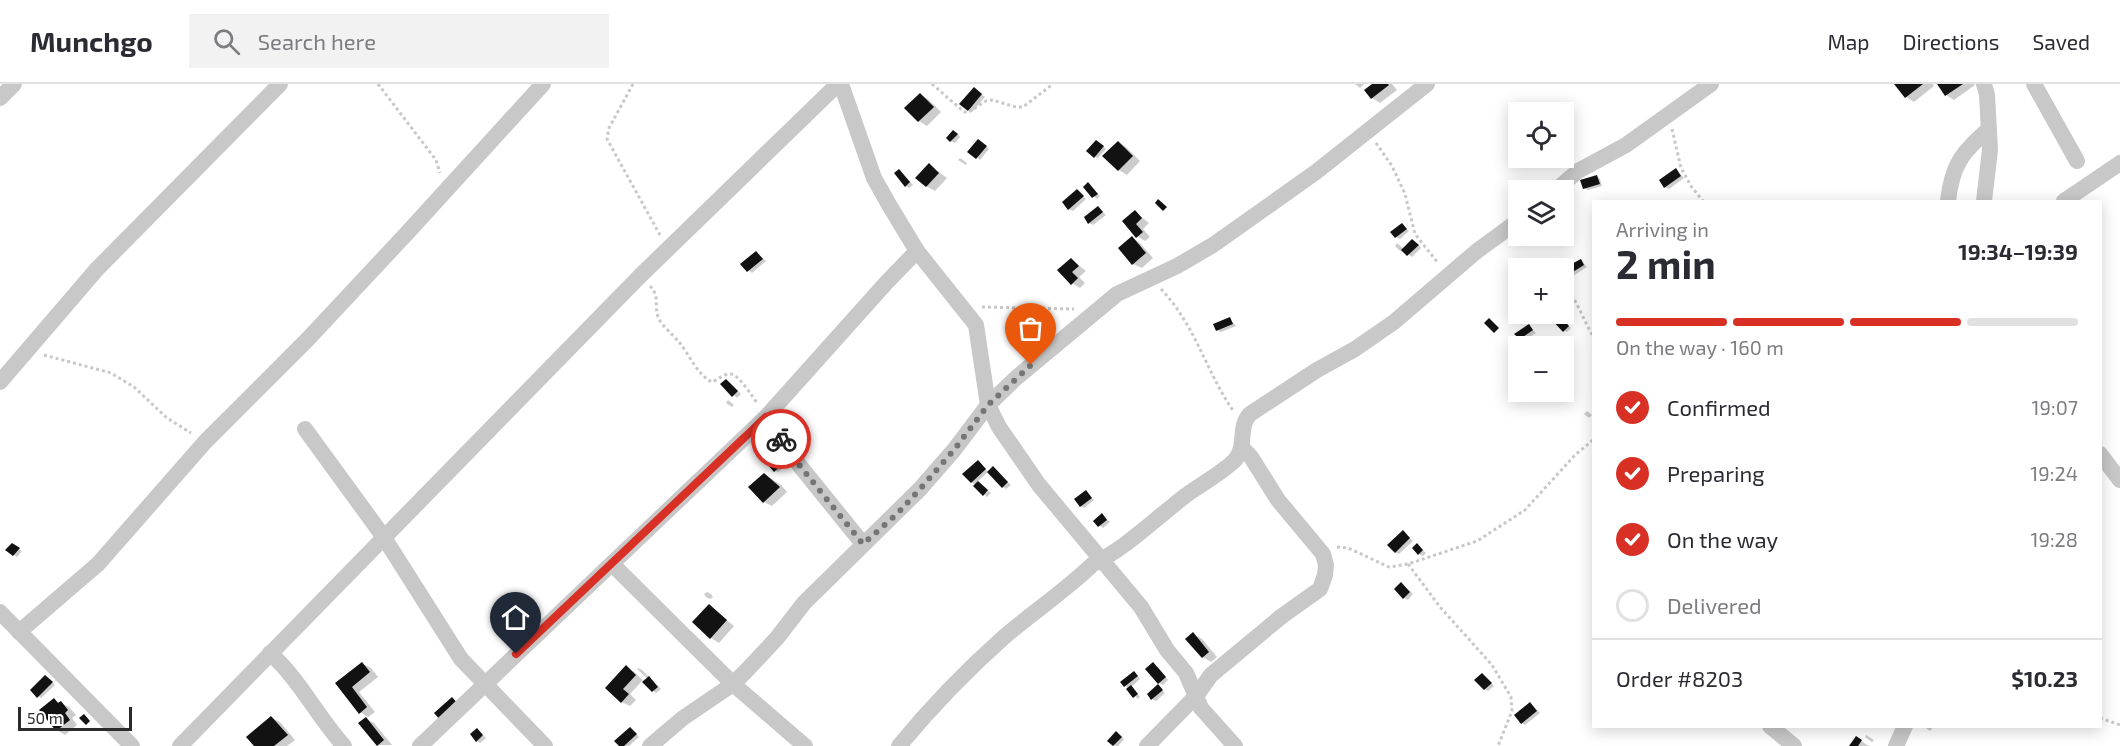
<!DOCTYPE html>
<html lang="en">
<head>
<meta charset="utf-8">
<style>
  body { margin:0; font-family:"Exo 2",sans-serif; background:#f2f2f3; color:#2b2b33; height:100vh; display:flex; flex-direction:column; font-size:22px; white-space:nowrap }
  * { box-sizing:border-box; margin:0 }
  p { font-size:20px; color:#7c7c81 }
  .icon { flex:none; width:33px; height:33px; fill:none; stroke:currentColor; stroke-width:2; stroke-linecap:round; stroke-linejoin:round }
  .map { position:relative; flex:1; overflow:hidden }
  .side { position:absolute; left:1592px; top:116px; width:510px; height:528px; display:flex; flex-direction:column; background:#fff; border-radius:0px; box-shadow:0 3px 15px #0003 }
  .side>* { flex:none }
  .controls { position:absolute; left:1508px; top:18px; display:grid; gap:12px }
  .controls a { display:grid; place-items:center; width:66px; height:66px; border-radius:0px; background:#fff; box-shadow:0 3px 15px #0003; font-size:30px }
  .scale { position:absolute; left:18px; bottom:15px; width:114px; box-sizing:border-box; padding-left:6px; border:3px solid #2b2b2b; border-top:0; font-size:16px; line-height:21px; white-space:nowrap; color:#2b2b2b; -webkit-text-stroke:4px #fff; paint-order:stroke }
  .pin { position:absolute; display:grid; place-items:center; width:51px; height:51px; color:#fff; margin:-62px -26px; border-radius:50% 50% 50% 0; rotate:-45deg; box-shadow:0 0 6px #0007 }
  .pin .icon { rotate:45deg }
  .courier { position:absolute; display:grid; place-items:center; width:60px; height:60px; margin:-30px; border:4px solid #d93025; border-radius:50%; background:#fff; color:#222; box-shadow:0 2px 8px #0007 }
  .head em { font-style:normal; font-weight:700 }
  .head div { display:flex; flex-direction:column-reverse }
  .head { display:flex; align-items:center; justify-content:space-between; height:102px; padding:0 24px }
  h1 { font-size:39px; font-weight:700; line-height:45px }
  .bar { display:grid; grid-template-columns:repeat(4,1fr); gap:9px 6px; align-content:center; height:72px; padding:0 24px }
  .bar i { height:8px; border-radius:4px; background:#e1e1e2 }
  .bar .current { background:#d93025 }
  .bar p { grid-column:span 4 }
  .line { display:flex; align-items:center; gap:15px; padding:0 24px; border-top:2px solid #e1e1e2 }
  .line div { flex:1 }
  ol { padding:0 24px; list-style:none }
  li { display:flex; align-items:center; gap:18px; height:66px }
  li p { margin-inline-start:auto }
  li .icon { padding:6px; border-radius:50%; background:#d93025; color:#fff; stroke-width:4 }
  li:last-child { color:#7c7c81 }
  li i { width:33px; height:33px; border:3px solid #e1e1e2; border-radius:50% }
  header { display:flex; align-items:center; gap:36px; box-sizing:border-box; height:84px; padding:0 30px; background:#fff; border-bottom:2px solid #e1e1e2 }
  header strong { font-size:28px }
  nav { display:flex; gap:33px; margin-inline-start:auto; font-size:21px }
  .search { width:420px; height:54px; background:#f2f2f3; display:flex; align-items:center; gap:15px; box-sizing:border-box; padding:0 21px; border-radius:0px; color:#7c7c81; font-size:22px }
  .map>svg:first-child { display:block }
  .shadow { fill:#0003 }
  .building { fill:#121212 }
  .lines { fill:none; stroke-linecap:round; stroke-linejoin:round }
  .path { stroke:#c8c8c8; stroke-width:3; stroke-dasharray:3 3; stroke-linecap:butt }
  .minor { stroke:#c8c8c8; stroke-width:16 }
  .done { stroke:#757575; stroke-width:6; stroke-dasharray:0 10.8 }
  .route { stroke:#d93025; stroke-width:8 }
</style>
</head>
<body>
<header>
<strong>Munchgo</strong>
<div class="search"><svg class="icon" aria-label="search" viewBox="0 0 24 24"><circle cx="10" cy="10" r="6"/><path d="M15 15l6 6"/></svg>Search here</div>
<nav><a>Map</a><a>Directions</a><a>Saved</a></nav>
</header>
<div class="map">
<svg width="2120" height="662" viewBox="0 0 2120 662">
  <rect width="100%" height="100%" fill="#fff"/>
  <g class="shadow">
    <polygon points="1355,0 1364,0 1360,4"/>
    <polygon points="1374,0 1392,0 1397,6 1380,19 1372,14"/>
    <polygon points="1896,0 1933,0 1934,2 1914,18 1906,13"/>
    <polygon points="1939,0 1974,0 1975,1 1954,16 1946,11"/>
    <polygon points="978,7 985,13 972,28 969,26"/>
    <polygon points="920,11 928,15 941,28 927,42 919,37 906,24"/>
    <polygon points="957,49 960,53 955,59 951,57"/>
    <polygon points="982,58 989,65 980,76 977,73"/>
    <polygon points="1118,58 1126,63 1140,77 1127,91 1119,86"/>
    <polygon points="1100,60 1106,65 1098,74 1095,72"/>
    <polygon points="960,74 967,79 966,81 958,76"/>
    <polygon points="929,81 947,94 935,107 926,102"/>
    <polygon points="899,86 913,101 909,104 906,102"/>
    <polygon points="1676,86 1684,94 1669,105 1665,103"/>
    <polygon points="1597,93 1600,95 1602,102 1588,106 1584,104"/>
    <polygon points="1088,100 1100,112 1097,115 1085,103"/>
    <polygon points="1077,107 1086,115 1073,127 1069,125"/>
    <polygon points="1098,124 1106,131 1093,141 1089,139"/>
    <polygon points="1135,128 1149,139 1143,145 1150,153 1145,157 1137,152"/>
    <polygon points="1402,141 1409,147 1400,155 1396,153"/>
    <polygon points="1132,154 1140,159 1153,174 1142,184 1133,180"/>
    <polygon points="1397,159 1404,165 1416,159 1421,164 1412,173 1404,167 1402,168 1399,166 1395,162"/>
    <polygon points="756,169 766,177 752,189 742,181"/>
    <polygon points="1071,175 1086,187 1079,193 1085,199 1080,204 1072,199"/>
    <polygon points="1581,176 1587,183 1573,192 1569,189"/>
    <polygon points="1561,234 1571,244 1567,248 1564,246"/>
    <polygon points="1230,235 1236,242 1221,248 1217,246"/>
    <polygon points="1529,242 1536,249 1525,256 1521,254"/>
    <polygon points="730,299 741,310 737,314 722,300"/>
    <polygon points="728,316 734,321 732,323 726,319"/>
    <polygon points="1587,327 1592,331 1589,334 1584,330"/>
    <polygon points="779,374 787,381 778,388 775,386"/>
    <polygon points="981,380 988,388 977,398 991,409 987,413 972,398"/>
    <polygon points="993,384 1011,401 1006,405 1003,403"/>
    <polygon points="764,390 781,401 787,408 772,422 764,418"/>
    <polygon points="1086,408 1094,416 1084,424 1081,422"/>
    <polygon points="1103,431 1110,438 1103,444 1095,437"/>
    <polygon points="1403,448 1413,457 1399,470 1395,468"/>
    <polygon points="12,461 22,467 17,473 7,466"/>
    <polygon points="1417,461 1426,469 1423,472 1419,470"/>
    <polygon points="1401,500 1413,510 1408,516 1404,514"/>
    <polygon points="707,508 711,510 713,513 710,515 706,513 704,510"/>
    <polygon points="709,522 734,542 719,559 711,554"/>
    <polygon points="1193,550 1202,555 1217,573 1211,578 1203,573"/>
    <polygon points="363,580 371,584 378,593 359,608 375,628 368,633 360,628 337,600"/>
    <polygon points="1157,582 1168,596 1163,601 1159,599"/>
    <polygon points="626,583 634,588 645,598 648,595 637,585 638,584 642,586 661,605 656,609 643,596 630,610 636,616 630,622 622,618 607,604"/>
    <polygon points="1137,591 1140,595 1131,603 1140,613 1138,615 1122,598"/>
    <polygon points="46,593 55,601 41,614 38,612"/>
    <polygon points="1485,593 1494,602 1488,607 1485,605"/>
    <polygon points="1158,602 1165,609 1156,617 1152,615"/>
    <polygon points="54,616 69,623 76,631 72,634 77,641 65,651 57,646"/>
    <polygon points="1531,620 1540,629 1525,641 1522,639"/>
    <polygon points="272,634 280,638 295,656 287,662 256,662"/>
    <polygon points="366,635 374,639 392,661 378,661"/>
    <polygon points="1923,642 1934,642 1930,647"/>
    <polygon points="477,646 486,654 480,659 477,657"/>
    <polygon points="633,647 639,653 629,662 621,662"/>
    <polygon points="1120,651 1124,655 1118,662 1116,662 1114,661"/>
    <polygon points="1866,651 1874,656 1872,658 1865,653"/>
    <polygon points="1860,656 1867,661 1871,662 1851,662"/>
  </g>
  <g class="building">
    <polygon points="1372,0 1388,0 1389,1 1371,15 1364,6"/>
    <polygon points="1894,0 1923,0 1905,14"/>
    <polygon points="1937,0 1963,0 1945,12"/>
    <polygon points="974,3 982,10 968,27 959,20"/>
    <polygon points="920,9 934,23 918,38 904,24"/>
    <polygon points="953,46 958,50 950,58 946,54"/>
    <polygon points="978,55 987,62 976,75 967,68"/>
    <polygon points="1096,56 1104,62 1094,74 1086,67"/>
    <polygon points="1118,57 1133,72 1118,87 1102,72"/>
    <polygon points="929,79 939,89 926,103 915,94"/>
    <polygon points="1676,84 1681,92 1664,104 1659,96"/>
    <polygon points="899,85 910,98 905,103 894,89"/>
    <polygon points="1597,91 1600,100 1583,105 1580,96"/>
    <polygon points="1088,98 1098,110 1092,114 1083,103"/>
    <polygon points="1077,105 1084,112 1068,126 1062,118"/>
    <polygon points="1158,115 1167,123 1163,127 1155,119"/>
    <polygon points="1098,122 1103,128 1088,140 1084,133"/>
    <polygon points="1135,126 1142,134 1136,140 1143,148 1136,154 1122,137"/>
    <polygon points="1402,139 1407,145 1395,154 1390,148"/>
    <polygon points="1132,152 1146,169 1132,181 1118,164"/>
    <polygon points="1412,155 1419,161 1407,172 1401,166"/>
    <polygon points="756,167 763,175 747,188 740,180"/>
    <polygon points="1071,174 1079,182 1072,188 1078,194 1071,201 1057,186"/>
    <polygon points="1581,175 1584,181 1568,191 1564,184"/>
    <polygon points="1558,230 1569,242 1563,248 1552,236"/>
    <polygon points="1230,233 1233,240 1216,247 1213,240"/>
    <polygon points="1489,234 1499,244 1494,249 1484,239"/>
    <polygon points="1529,240 1533,246 1520,255 1514,250"/>
    <polygon points="726,295 738,307 732,313 720,300"/>
    <polygon points="1557,308 1565,313 1561,318 1553,311"/>
    <polygon points="779,372 784,379 774,388 768,381"/>
    <polygon points="978,376 986,385 971,399 962,390"/>
    <polygon points="993,382 1008,398 1002,404 987,388"/>
    <polygon points="764,389 780,403 763,419 748,403"/>
    <polygon points="978,397 988,406 983,412 973,402"/>
    <polygon points="1086,406 1092,414 1080,423 1074,415"/>
    <polygon points="1102,429 1107,436 1098,443 1093,437"/>
    <polygon points="1403,446 1410,454 1395,469 1387,461"/>
    <polygon points="12,459 20,464 13,472 5,466"/>
    <polygon points="1417,459 1423,466 1418,471 1412,464"/>
    <polygon points="1401,498 1410,508 1403,515 1394,505"/>
    <polygon points="709,520 727,536 710,555 692,538"/>
    <polygon points="1193,548 1209,568 1202,574 1185,555"/>
    <polygon points="362,578 370,588 352,603 367,623 359,630 335,599"/>
    <polygon points="1153,578 1166,593 1158,600 1145,585"/>
    <polygon points="626,581 636,591 623,605 629,610 621,619 605,604"/>
    <polygon points="1134,587 1138,592 1124,603 1120,598"/>
    <polygon points="1482,589 1492,599 1484,606 1474,596"/>
    <polygon points="45,591 53,598 37,614 30,606"/>
    <polygon points="649,592 658,603 652,608 642,598"/>
    <polygon points="1158,600 1163,606 1151,616 1147,610"/>
    <polygon points="1131,601 1138,610 1133,614 1126,605"/>
    <polygon points="452,613 459,621 441,637 434,629"/>
    <polygon points="54,614 58,619 61,617 68,626 65,629 70,636 56,647 39,626"/>
    <polygon points="1530,618 1537,627 1521,640 1514,631"/>
    <polygon points="84,630 90,637 86,641 79,634"/>
    <polygon points="271,632 288,651 274,662 254,662 246,653"/>
    <polygon points="366,633 384,656 377,662 358,639"/>
    <polygon points="630,643 637,650 624,662 619,662 614,657"/>
    <polygon points="477,644 483,651 476,658 470,650"/>
    <polygon points="1116,647 1122,653 1113,662 1107,657"/>
    <polygon points="1856,652 1862,656 1858,662 1849,662"/>
  </g>
  <g class="lines">
    <g class="path">
      <polyline points="378,0 436,76 440,89"/>
      <polyline points="633,0 609,44 607,55 660,151"/>
      <polyline points="932,0 963,27 967,29 986,17 992,16 1016,23 1023,23 1053,0"/>
      <polyline points="1672,45 1681,84 1691,102 1703,117"/>
      <polyline points="1376,59 1392,82 1405,110 1415,150 1438,179"/>
      <path d="M650 202C660 212 654 221 658 233 662 242 673 251 679 258 689 270 698 292 712 298 717 296 725 289 731 290 739 291 752 312 757 319"/>
      <path d="M1161 205C1196 242 1206 288 1234 328"/>
      <path d="M1568 206C1579 221 1584 237 1593 252"/>
      <polyline points="982,223 1074,225"/>
      <polyline points="44,271 111,289 134,303 167,334 191,349"/>
      <polyline points="1337,463 1348,464 1389,483 1408,480 1477,457 1525,426 1575,371 1593,356"/>
      <polyline points="1408,480 1440,523 1492,581 1511,613 1512,627 1498,662"/>
      <polyline points="2100,634 2120,641"/>
    </g>
    <g class="minor">
      <polyline points="841,0 874,94 888,119 917,167 976,241 988,321 999,343 1039,401 1141,523 1167,566 1186,589 1201,624 1235,662"/>
      <polyline points="2034,0 2077,77"/>
      <polyline points="0,14 14,0"/>
      <polyline points="1556,106 1578,87 1626,61 1711,0"/>
      <path d="M1948 117C1952 81 1962 68 1989 45"/>
      <polyline points="1984,117 1990,66 1987,11 1984,0"/>
      <polyline points="2064,117 2120,79"/>
      <polyline points="0,298 97,185 280,0"/>
      <polyline points="766,333 800,382 863,460"/>
      <polyline points="305,345 383,452 461,575 545,662"/>
      <polyline points="2100,370 2120,396"/>
      <polyline points="612,480 733,600 805,662"/>
      <polyline points="0,528 132,662"/>
      <polyline points="19,548 98,480 205,358 307,256 408,148 543,0"/>
      <path d="M270 569C300 596 317 632 344 662"/>
      <polyline points="1770,642 1794,662"/>
      <polyline points="180,662 640,192 838,0"/>
      <polyline points="420,662 766,333 886,199 917,167"/>
      <polyline points="650,662 683,634 733,600 747,586 777,554 804,519 920,405 954,366 988,321 1016,294 1117,210 1177,182 1213,161 1316,88 1427,0"/>
      <path d="M899 662C931 623 966 587 1004 553 1033 528 1065 507 1093 480 1126 464 1155 435 1185 412 1201 400 1219 391 1234 377 1248 362 1237 344 1250 330L1317 286 1355 265 1394 238 1477 167 1518 137"/>
      <polyline points="1147,662 1196,612 1211,591 1282,532 1320,505 1325,491 1326,481 1323,470 1278,416 1251,373 1242,364"/>
      <polyline points="1896,662 1905,642"/>
    </g>
  </g>
  <g class="lines">
    <polyline class="done" points="781,355 800,382 863,460 897,430 920,405 954,366 988,321 1031,281"/>
    <polyline class="route" points="516,570 766,333 781,355"/>
  </g>
</svg>
<div class="controls">
<a><svg class="icon" aria-label="locate" viewBox="0 0 24 24"><circle cx="12" cy="12" r="6"/><path d="M12 2v4M12 18v4M2 12h4M18 12h4"/></svg></a>
<a><svg class="icon" aria-label="layers" viewBox="0 0 24 24"><path d="M12 4l9 5-9 5-9-5zM3 14l9 5 9-5"/></svg></a>
<a>+</a>
<a>−</a>
</div>
<div class="scale">50 m</div>
<div class="pin" style="left:1031px;top:281px;background:#ea580c"><svg class="icon" aria-label="bag" viewBox="0 0 24 24"><path d="M5 8h14l-1 12H6zM9 8a3 3 0 0 1 6 0"/></svg></div>
<div class="pin" style="left:516px;top:570px;background:#1f2937"><svg class="icon" aria-label="home" viewBox="0 0 24 24"><path d="M3 11l9-7 9 7M6 9v11h12V9"/></svg></div>
<div class="courier" style="left:781px;top:355px"><svg class="icon" aria-label="bike" viewBox="0 0 24 24"><circle cx="6" cy="16" r="4"/><circle cx="18" cy="16" r="4"/><path d="M6 16l4-8h5l3 8M10 8l3 8H6M13 5h3"/></svg></div>
<section class="side">
<div class="head"><div><h1>2 min</h1><p>Arriving in</p></div><em>19:34–19:39</em></div>
<div class="bar"><i class="current"></i><i class="current"></i><i class="current"></i><i></i><p>On the way · 160 m</p></div>
<ol>
<li><svg class="icon" aria-label="check" viewBox="0 0 24 24"><path d="M5 12l5 5 9-10"/></svg>Confirmed<p>19:07</p></li>
<li><svg class="icon" aria-label="check" viewBox="0 0 24 24"><path d="M5 12l5 5 9-10"/></svg>Preparing<p>19:24</p></li>
<li><svg class="icon" aria-label="check" viewBox="0 0 24 24"><path d="M5 12l5 5 9-10"/></svg>On the way<p>19:28</p></li>
<li><i></i>Delivered</li>
</ol>
<div class="line" style="height:78px"><div>Order #8203</div><b>$10.23</b></div>
</section>
</div>
</body>
</html>
